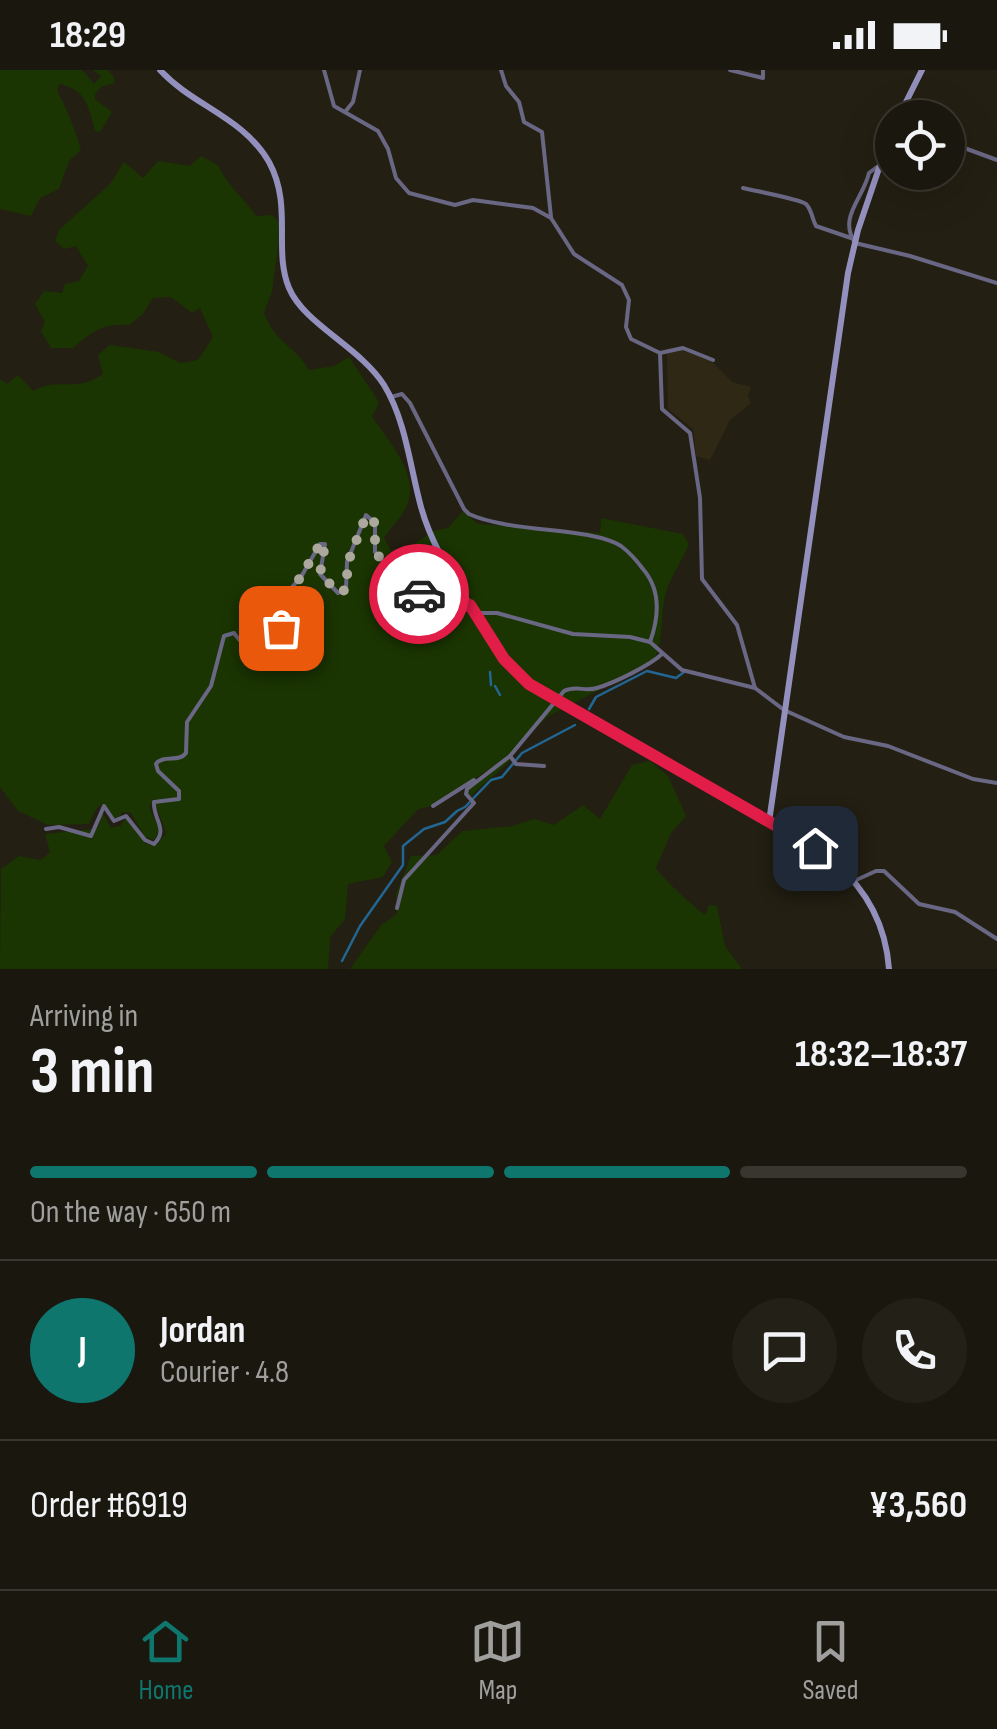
<!DOCTYPE html>
<html lang="en">
<head>
<meta charset="utf-8">
<style>
  body { margin:0; font-family:"Sofia Sans Condensed",sans-serif; background:#232017; color:#f1f3f6; height:100vh; display:flex; flex-direction:column; font-size:38px; white-space:nowrap }
  * { box-sizing:border-box; margin:0 }
  p { font-size:32px; color:#9f9f9e }
  .icon { flex:none; width:55px; height:55px; fill:none; stroke:currentColor; stroke-width:2; stroke-linecap:round; stroke-linejoin:round }
  .map { position:relative; height:899px; overflow:hidden }
  .drawer { display:flex; flex-direction:column; background:#1a170e; flex:1 }
  .drawer>* { flex:none }
  .tools { position:absolute; left:875px; top:30px; display:grid; gap:20px }
  .tools a { display:grid; place-items:center; width:90px; height:90px; border-radius:50%; background:#1a170e; box-shadow:0 10px 40px #0002,0 0 0 2px #38362e; font-size:50px }
  .pin { position:absolute; display:grid; place-items:center; width:85px; height:85px; color:#fff; margin:-42px; border-radius:20px; box-shadow:0 5px 15px #0006 }
  .courier { position:absolute; display:grid; place-items:center; width:100px; height:100px; margin:-50px; border:8px solid #e11d48; border-radius:50%; background:#fff; color:#222; box-shadow:0 2px 12px #0007 }
  .overview em { font-style:normal; font-weight:700 }
  .overview div { display:flex; flex-direction:column-reverse }
  .overview { display:flex; align-items:center; justify-content:space-between; height:170px; padding:0 30px }
  h1 { font-size:65px; font-weight:700; line-height:75px }
  .bar { display:grid; grid-template-columns:repeat(4,1fr); gap:15px 10px; align-content:center; height:120px; padding:0 30px }
  .bar i { height:12px; border-radius:8px; background:#38362e }
  .bar .current { background:#0f766e }
  .bar p { grid-column:span 4 }
  .line { display:flex; align-items:center; gap:25px; padding:0 30px; border-top:2px solid #38362e }
  .line div { flex:1 }
  .round { display:grid; place-items:center; flex:none; width:105px; height:105px; border-radius:52px; background:#232017 }
  .status { display:flex; justify-content:space-between; align-items:center; height:70px; padding:0 50px; background:#1a170e; direction:ltr }
  .status svg { height:28px; fill:currentColor }
  .menu { display:flex; justify-content:space-around; align-items:center; height:140px; border-top:2px solid #38362e; background:#1a170e; font-size:28px; color:#9f9f9e }
  .menu a { display:grid; justify-items:center; gap:5px }
  .menu .current { color:#0f766e }
  .map>svg:first-child { display:block }
  .built { fill:#2e2814 }
  .green { fill:#1b3502 }
  .lines { fill:none; stroke-linecap:round; stroke-linejoin:round }
  .stream { stroke:#226694; stroke-width:2.5 }
  .street { stroke:#696784; stroke-width:4 }
  .secondary { stroke:#9490be; stroke-width:6 }
  .done { stroke:#aca89e; stroke-width:10; stroke-dasharray:0 18 }
  .route { stroke:#e11d48; stroke-width:12 }
</style>
</head>
<body>
<div class="status"><b>18:29</b><svg viewBox="0 0 49 12"><path d="M0 12V9h3v3zM5 12V6h3v6zM10 12V3h3v9zM15 12V0h3v12zM26 1h20v11H26zM47 4h2v5h-2z"/></svg></div>
<div class="map">
<svg width="997" height="899" viewBox="0 0 997 899">
  <rect width="100%" height="100%" fill="#231f12"/>
  <polygon class="built" points="683,280 709,289 732,312 751,317 748,325 751,333 730,350 710,390 696,386 693,359 668,339 667,284"/>
  <g class="green">
    <path d="M0 0H82L94 14 101 6 93 0H108L114 8V13L101 17 95 24V29L112 42 100 62 95 61C89 37 86 19 59 14L57 20C67 40 75 59 81 80L69 91 59 119 40 128 31 146 0 139Z"/>
    <path d="M201 86 218 95C226 114 244 128 256 146L272 145 281 154 272 221 264 243C278 277 292 272 309 300L334 296 349 287 379 332 372 347C388 370 420 405 407 435 403 447 390 457 384 468L395 487 433 461 448 458 463 441 478 454 600 463 601 448 683 464 689 474C683 490 672 504 667 519 659 544 665 570 653 592L547 647 508 685 511 689C499 703 483 713 470 727L466 724 467 719 503 690 433 736 418 739 384 776 392 792 383 807 348 814 345 849 330 867 328 899H0L1 799 19 786 41 790 50 782 45 764 94 759 98 757 102 742 111 758 120 756 126 748 146 774 157 775 166 763 155 733 159 732 155 728 149 737 160 761 154 770 145 767 131 743 122 742 118 750 113 749 103 734 96 739 89 754 48 755 18 741 0 717V309L7 314 18 305 33 321C59 306 75 324 103 304L98 285 110 275 159 282 180 293 198 290 213 267 200 238 192 243 171 227 153 228 142 245 129 255C103 253 91 262 73 278H51L41 261 45 252 35 234 44 221 62 223 65 214 79 211 88 196 76 176 65 179 55 171 59 160 110 114 124 92 143 108 158 91 190 96Z"/>
    <path d="M650 691 668 706 686 746 671 763 656 798C660 806 696 839 705 845L709 835 717 836 725 876 742 899H350L381 855 397 844 396 824 411 786 437 785 462 761 512 756 534 749 554 755 583 735 600 749 632 695Z"/>
  </g>
  <g class="lines">
    <g class="stream">
      <polyline points="490,602 491,615"/>
      <polyline points="495,616 500,625"/>
      <polyline points="589,639 596,627 647,601 676,608 684,602"/>
      <polyline points="342,891 360,856 403,795 403,776 424,759 445,752 457,741 465,737 491,710 502,707 522,683 575,655"/>
    </g>
    <g class="street">
      <polyline points="324,0 334,36 378,61 388,79 396,108 409,123 455,135 473,130 533,138 551,148 574,184 622,215 629,230 626,257 631,269 660,283 683,278 713,290"/>
      <polyline points="501,0 506,16 519,32 524,52 542,62 551,147"/>
      <polyline points="730,0 763,8 763,0"/>
      <polyline points="345,42 353,32 360,0"/>
      <polyline points="948,72 997,90"/>
      <path d="M877 97 869 103C863 129 838 147 855 173L910 186 997 213"/>
      <path d="M743 118C755 121 800 129 806 134 812 140 812 149 816 156L851 168"/>
      <polyline points="660,283 662,339 690,363 700,428 702,509 737,555 755,618"/>
      <path d="M391 327 402 324 410 333 464 439 469 444C510 463 592 457 621 476 629 482 637 491 643 499 661 520 659 547 650 572"/>
      <polyline points="475,543 497,543 573,564 630,567 650,572 682,600 755,618 784,640 844,667 888,676 973,709 997,713"/>
      <polyline points="253,587 255,554 264,552 275,562 281,558 285,525 301,507 320,474 325,474 320,504 338,523 346,520 347,492 366,445 375,453 375,482 404,515 420,524 447,525 464,536 469,535"/>
      <polyline points="510,686 516,694 544,696"/>
      <polyline points="433,736 474,710"/>
      <path d="M46 759 59 757 91 766 104 736 114 751 126 746 145 770 154 774C169 759 153 750 154 732L179 729V721L158 701 156 694C163 684 179 693 186 683L187 652 211 616 224 566 234 563 253 587"/>
      <polyline points="789,809 802,811 827,805 854,811 876,801 884,801 919,834 955,842 997,869"/>
      <path d="M397 838 404 810 474 733 466 724 467 719 510 686 564 621C576 615 585 622 597 618 614 613 649 596 662 584"/>
    </g>
    <g class="secondary">
      <path d="M160 0C193 36 243 47 269 92 293 136 273 180 289 218 304 254 360 277 384 315 406 351 410 397 421 437 432 477 455 510 476 545 487 562 496 581 510 596 524 610 541 621 558 632L834 792C867 820 886 857 889 899"/>
      <polyline points="898,48 922,0"/>
      <polyline points="769,752 848,203 858,160 892,60"/>
    </g>
  </g>
  <g class="lines">
    <polyline class="done" points="281,558 285,526 301,507 320,474 325,474 320,504 338,522 346,520 348,492 366,446 375,453 375,482 404,515 419,524"/>
    <polyline class="route" points="419,524 447,525 464,536 470,535 504,589 529,614 815,778"/>
  </g>
</svg>
<div class="tools">
<a><svg class="icon" aria-label="locate" viewBox="0 0 24 24"><circle cx="12" cy="12" r="6"/><path d="M12 2v4M12 18v4M2 12h4M18 12h4"/></svg></a>
</div>
<div class="pin" style="left:281px;top:558px;background:#ea580c"><svg class="icon" aria-label="bag" viewBox="0 0 24 24"><path d="M5 8h14l-1 12H6zM9 8a3 3 0 0 1 6 0"/></svg></div>
<div class="pin" style="left:815px;top:778px;background:#1f2937"><svg class="icon" aria-label="home" viewBox="0 0 24 24"><path d="M3 11l9-7 9 7M6 9v11h12V9"/></svg></div>
<div class="courier" style="left:419px;top:524px"><svg class="icon" aria-label="car" viewBox="0 0 24 24"><path d="M5 17H2v-5l4-1 3-4h7l3 4 3 1v5h-3M9 17h6M6 11h13"/><circle cx="7" cy="17" r="2"/><circle cx="17" cy="17" r="2"/></svg></div>
</div>
<section class="drawer">
<div class="overview"><div><h1>3 min</h1><p>Arriving in</p></div><em>18:32–18:37</em></div>
<div class="bar"><i class="current"></i><i class="current"></i><i class="current"></i><i></i><p>On the way · 650 m</p></div>
<div class="line" style="height:180px"><b class="round" style="background:#0f766e;color:#fff">J</b><div><b>Jordan</b><p>Courier · 4.8</p></div><a class="round"><svg class="icon" aria-label="chat" viewBox="0 0 24 24"><path d="M4 5h16v11H9l-5 4z"/></svg></a><a class="round"><svg class="icon" aria-label="phone" viewBox="0 0 24 24"><path d="M5 4h4l2 5-3 2q2 4 5 5l2-3 5 2v4C11 20 4 13 5 4z"/></svg></a></div>
<div class="line" style="height:130px"><div>Order #6919</div><b>¥3,560</b></div>
</section>
<nav class="menu">
<a class="current"><svg class="icon" aria-label="home" viewBox="0 0 24 24"><path d="M3 11l9-7 9 7M6 9v11h12V9"/></svg>Home</a>
<a><svg class="icon" aria-label="map" viewBox="0 0 24 24"><path d="M3 6l6-2 6 2 6-2v14l-6 2-6-2-6 2zM9 4v14M15 6v14"/></svg>Map</a>
<a><svg class="icon" aria-label="saved" viewBox="0 0 24 24"><path d="M7 4h10v16l-5-4-5 4z"/></svg>Saved</a>
</nav>
</body>
</html>
